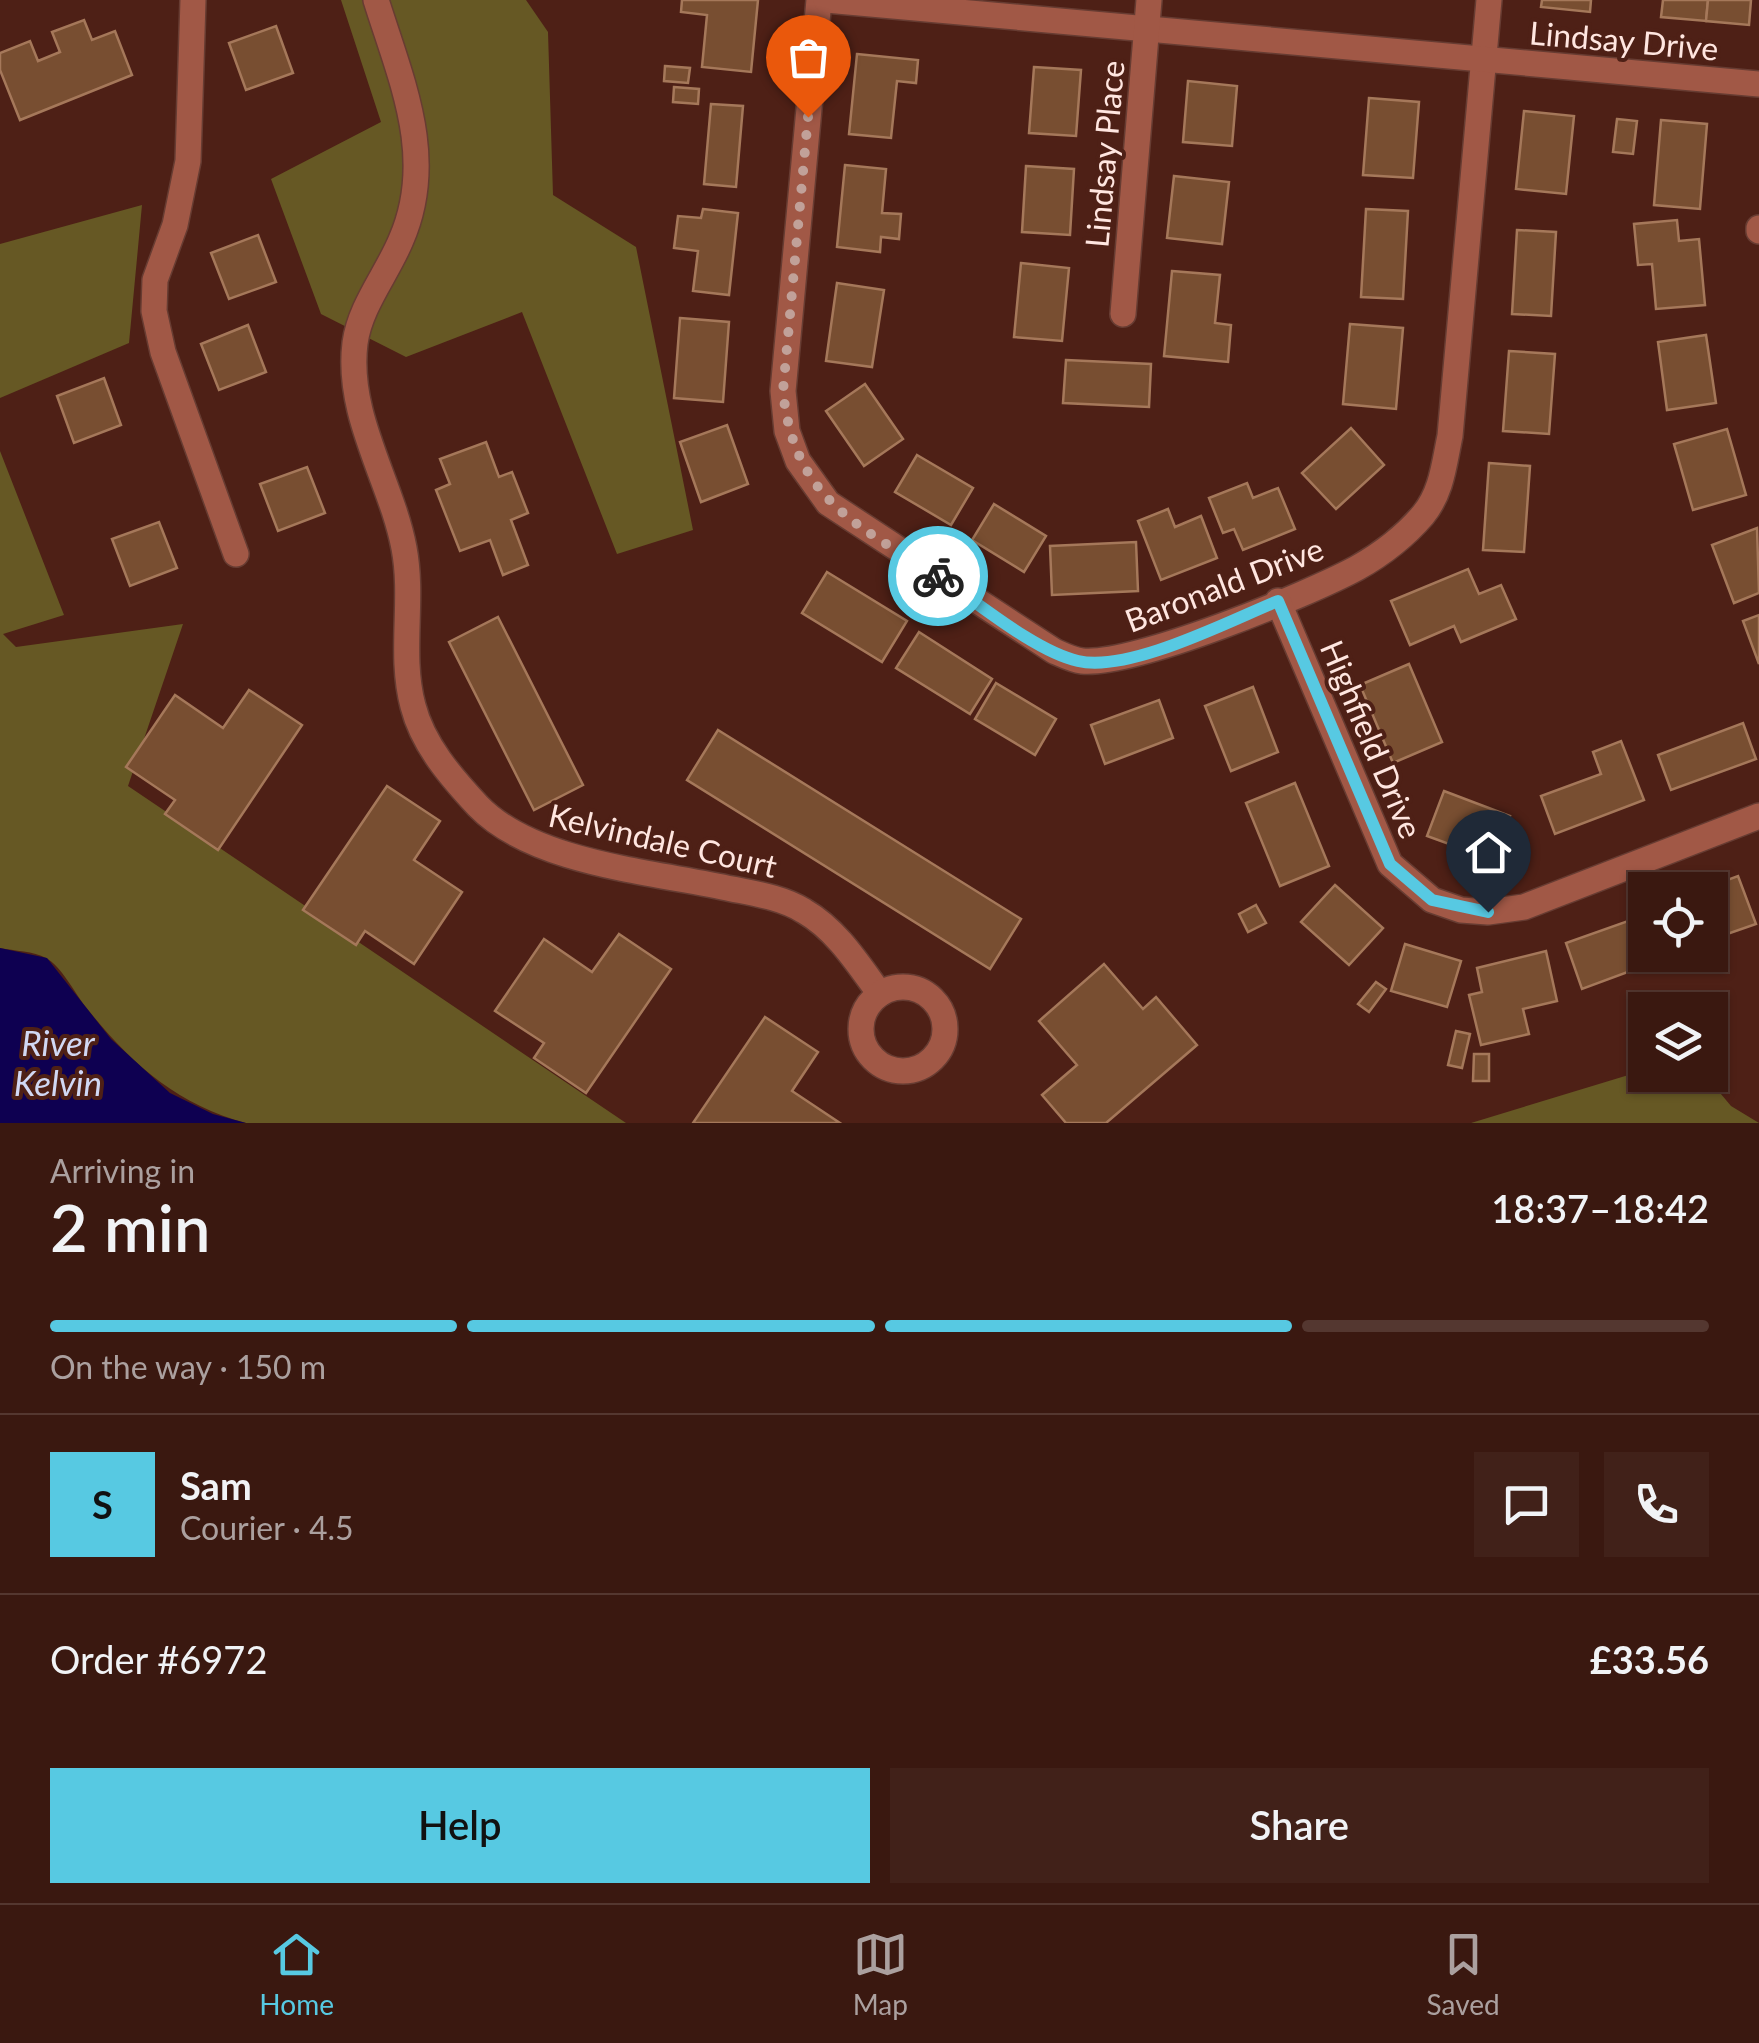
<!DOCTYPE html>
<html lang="en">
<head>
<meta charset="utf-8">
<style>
  body { margin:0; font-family:Lato,sans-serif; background:#412119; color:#f1f3f6; height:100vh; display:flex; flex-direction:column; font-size:38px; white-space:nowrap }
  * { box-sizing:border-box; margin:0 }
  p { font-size:32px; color:#aba09f }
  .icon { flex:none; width:55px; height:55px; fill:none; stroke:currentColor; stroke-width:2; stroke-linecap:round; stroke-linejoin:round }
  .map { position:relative; height:1123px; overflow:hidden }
  .sheet { display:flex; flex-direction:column; background:#3a1810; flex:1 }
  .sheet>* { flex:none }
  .buttons { position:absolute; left:1628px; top:872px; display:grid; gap:20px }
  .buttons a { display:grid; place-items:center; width:100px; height:100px; border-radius:0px; background:#3a1810; box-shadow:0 2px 8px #0004,0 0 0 2px #543730; font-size:50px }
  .pin { position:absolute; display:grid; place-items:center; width:85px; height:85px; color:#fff; margin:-102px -42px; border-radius:50% 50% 50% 0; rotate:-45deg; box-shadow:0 0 10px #0007 }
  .pin .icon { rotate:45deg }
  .courier { position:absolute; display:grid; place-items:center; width:100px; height:100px; margin:-50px; border:8px solid #57c9e2; border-radius:50%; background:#fff; color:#222; box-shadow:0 2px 12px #0007 }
  .head em { font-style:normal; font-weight:600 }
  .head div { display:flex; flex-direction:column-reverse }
  .head { display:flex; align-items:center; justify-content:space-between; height:170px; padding:0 50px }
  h1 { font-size:65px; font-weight:600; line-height:75px }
  .bar { display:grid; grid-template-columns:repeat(4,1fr); gap:15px 10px; align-content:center; height:120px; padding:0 50px }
  .bar i { height:12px; border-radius:8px; background:#543730 }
  .bar .selected { background:#57c9e2 }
  .bar p { grid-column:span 4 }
  .line { display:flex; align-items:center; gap:25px; padding:0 50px; border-top:2px solid #543730 }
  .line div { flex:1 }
  .round { display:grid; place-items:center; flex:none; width:105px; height:105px; border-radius:0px; background:#412119 }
  .cta { display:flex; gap:20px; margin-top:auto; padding:20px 50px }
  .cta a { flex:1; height:115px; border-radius:0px; background:#57c9e2; color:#111; font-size:40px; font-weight:600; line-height:115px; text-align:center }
  .cta a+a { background:#412119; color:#f1f3f6 }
  .tab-bar { display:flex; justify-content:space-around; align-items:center; height:140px; border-top:2px solid #543730; background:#3a1810; font-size:28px; color:#aba09f }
  .tab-bar a { display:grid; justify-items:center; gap:5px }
  .tab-bar .selected { color:#57c9e2 }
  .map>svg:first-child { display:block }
  .green { fill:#665824 }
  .water { fill:#0e0051 }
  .building { fill:#784e31; stroke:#a5785a; stroke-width:2.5 }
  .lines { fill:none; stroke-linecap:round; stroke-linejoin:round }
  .minor-casing { stroke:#673c32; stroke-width:28 }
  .minor { stroke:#a15846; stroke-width:25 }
  .done { stroke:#c1a199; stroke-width:10; stroke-dasharray:0 18 }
  .route { stroke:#57c9e2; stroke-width:12 }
  .labels { text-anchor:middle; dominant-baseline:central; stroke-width:8; stroke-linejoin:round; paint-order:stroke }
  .street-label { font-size:32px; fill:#ffe6e0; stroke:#4e2016 }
  .water-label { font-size:35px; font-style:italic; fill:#d1d8f4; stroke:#4e2016 }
</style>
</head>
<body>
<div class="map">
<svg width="1759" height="1123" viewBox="0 0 1759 1123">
  <rect width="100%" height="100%" fill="#4e2016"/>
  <g class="green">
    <polygon points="341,0 526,0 548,32 553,195 636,247 693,530 617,554 522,312 406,357 321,314 271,179 381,122"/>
    <polygon points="142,205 129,343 0,398 0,244"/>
    <path d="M0 451 64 615 3 634 16 647 183 624 128 786 626 1123H246C176 1104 130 1063 85 1006 75 993 61 966 46 958 34 951 14 951 0 948Z"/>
    <polygon points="1645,1070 1645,1075 1705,1075 1731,1106 1759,1123 1471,1123"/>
  </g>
  <polygon class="water" points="0,948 47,958 111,1039 170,1093 213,1114 246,1123 0,1123"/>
  <g class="building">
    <polygon points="682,0 758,0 751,72 702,67 707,15 681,12"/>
    <polygon points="1542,0 1591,0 1590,12 1541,7"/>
    <polygon points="1663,0 1708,0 1706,21 1661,17"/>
    <polygon points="1708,0 1751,0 1749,25 1706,21"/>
    <polygon points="84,20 92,40 115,31 132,75 20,120 0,70 0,53 30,41 38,61 60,52 52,32"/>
    <polygon points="276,26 293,73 246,90 229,43"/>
    <polygon points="857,54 918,60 916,83 897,81 891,138 849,134"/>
    <polygon points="665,66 690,68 688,83 664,81"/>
    <polygon points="1034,67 1081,70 1076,136 1029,133"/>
    <polygon points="1188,81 1237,86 1232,146 1183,142"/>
    <polygon points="674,87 699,89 698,104 673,102"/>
    <polygon points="1369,98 1419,102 1413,178 1363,175"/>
    <polygon points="711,104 743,106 736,187 704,184"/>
    <polygon points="1524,111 1574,116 1566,194 1516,189"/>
    <polygon points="1617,119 1637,121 1633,154 1613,152"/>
    <polygon points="1661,120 1707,124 1700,209 1654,205"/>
    <polygon points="845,165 886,169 882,213 901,214 899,239 881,237 880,252 837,247"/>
    <polygon points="1026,166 1074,169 1070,235 1022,232"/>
    <polygon points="1174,176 1229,182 1222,244 1167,238"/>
    <polygon points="703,209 738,213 729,295 693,291 698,251 674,248 678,216 701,218"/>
    <polygon points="1366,209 1408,211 1403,299 1361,297"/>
    <polygon points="1677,220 1679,241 1699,239 1705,305 1656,309 1652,264 1638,265 1634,224"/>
    <polygon points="1517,230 1556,232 1551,316 1512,314"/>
    <polygon points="258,235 276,282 229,299 211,253"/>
    <polygon points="1021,263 1069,268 1062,341 1014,337"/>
    <polygon points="1172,271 1220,275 1215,323 1231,325 1228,362 1164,356"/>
    <polygon points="837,283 884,290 872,367 826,361"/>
    <polygon points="680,318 729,322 723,402 674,398"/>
    <polygon points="1350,324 1403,328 1396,409 1343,404"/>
    <polygon points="248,325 266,372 219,390 201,344"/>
    <polygon points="1706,335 1716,403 1667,410 1658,342"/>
    <polygon points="1509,351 1555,354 1549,434 1503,431"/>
    <polygon points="1066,360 1151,364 1149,407 1063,403"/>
    <polygon points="104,378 121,425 74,443 57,396"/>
    <polygon points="865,384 903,439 864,466 826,411"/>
    <polygon points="727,425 748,484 701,502 680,442"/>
    <polygon points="1351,428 1384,465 1336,509 1302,473"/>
    <polygon points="1727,429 1746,495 1693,510 1674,444"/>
    <polygon points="486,442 499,477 512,472 528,513 511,520 528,565 503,575 490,540 460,551 436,490 450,484 440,459"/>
    <polygon points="917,455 973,488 951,525 895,492"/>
    <polygon points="1489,463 1530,466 1524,552 1483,550"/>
    <polygon points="307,467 325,513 278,531 260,484"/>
    <polygon points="1247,483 1253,498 1278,488 1295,529 1243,550 1234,529 1223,533 1209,498"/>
    <polygon points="994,504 1046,536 1024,572 972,540"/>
    <polygon points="1168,509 1175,527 1201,516 1217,558 1161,580 1138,521"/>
    <polygon points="159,522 177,568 130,586 112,539"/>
    <polygon points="1757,528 1759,593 1734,603 1712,545"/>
    <polygon points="1136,542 1138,591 1052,595 1050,546"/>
    <polygon points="1468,569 1479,594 1501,585 1516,619 1461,642 1454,626 1410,645 1391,601"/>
    <polygon points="827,572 907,621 882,662 802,613"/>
    <polygon points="1759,615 1759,664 1743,621"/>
    <polygon points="498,617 583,785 534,810 449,642"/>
    <polygon points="919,632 992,679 970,714 896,668"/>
    <polygon points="1409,664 1442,742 1393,763 1360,685"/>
    <polygon points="996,683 1056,719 1035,755 975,719"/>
    <polygon points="1253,687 1278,752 1231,771 1205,706"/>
    <polygon points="249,690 302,725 218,850 165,814 175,800 126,767 175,695 223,728"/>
    <polygon points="1159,700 1173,738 1105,764 1091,725"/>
    <polygon points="1743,723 1756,759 1671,790 1658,755"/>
    <polygon points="718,730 1021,919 990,969 687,780"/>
    <polygon points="1621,741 1644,800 1555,834 1541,796 1601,774 1593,752"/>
    <polygon points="1295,783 1329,866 1280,886 1246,803"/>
    <polygon points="387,786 440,821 414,860 462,892 414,964 365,931 356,945 303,910"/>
    <polygon points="1444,791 1510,816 1493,860 1427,836"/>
    <polygon points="1738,876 1756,924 1710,940 1710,890 1700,890"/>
    <polygon points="1335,885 1383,928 1349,965 1301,922"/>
    <polygon points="1256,905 1266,923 1248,932 1239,914"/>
    <polygon points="1628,921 1644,966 1582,989 1566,943"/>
    <polygon points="619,934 671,969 586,1093 534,1058 544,1043 495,1011 544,939 592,972"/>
    <polygon points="1405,944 1461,961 1447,1007 1391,991"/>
    <polygon points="1546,951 1557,1001 1523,1009 1529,1034 1481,1045 1469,995 1482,992 1477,968"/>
    <polygon points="1104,964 1143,1009 1156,997 1197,1045 1106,1123 1066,1123 1042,1095 1077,1065 1039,1021"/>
    <polygon points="1376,982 1386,989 1369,1012 1358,1004"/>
    <polygon points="765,1017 818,1052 792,1091 840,1123 693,1123"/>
    <polygon points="1456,1031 1470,1034 1462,1068 1448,1065"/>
    <polygon points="1474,1054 1489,1054 1489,1081 1473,1081"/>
  </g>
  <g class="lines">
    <defs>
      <g id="minor">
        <polyline points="193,0 188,161 175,225 155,280 154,311 163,352 236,554"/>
        <path d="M376 0C401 80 437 158 401 240 387 274 360 306 355 343 346 416 391 480 404 548 414 600 399 654 413 706 423 745 451 777 478 806 534 864 655 872 732 889 757 894 783 898 804 911 837 930 858 964 880 994"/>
        <path d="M819 0 783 391 787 431 798 461 828 503 1054 651C1063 655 1073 660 1082 661 1134 666 1307 595 1357 568 1382 554 1405 536 1423 515 1442 492 1444 464 1450 436L1489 0"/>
        <polyline points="826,0 1759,84"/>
        <polyline points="1759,228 1759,231"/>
        <polyline points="1123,314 1149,0"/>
        <polyline points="1278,601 1390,864 1432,900 1461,910 1488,912 1524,907 1759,816"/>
        <circle cx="903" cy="1029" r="42"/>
      </g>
    </defs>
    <use href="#minor" class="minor-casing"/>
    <use href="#minor" class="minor"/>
  </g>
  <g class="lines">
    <path class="done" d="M808 117 783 391C794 498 855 524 938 576"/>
    <path class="route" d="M938 576C976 601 1034 651 1078 661 1129 673 1229 621 1278 601L1390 864 1432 900 1488 912"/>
  </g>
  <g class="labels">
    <g class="street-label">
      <text transform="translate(1624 40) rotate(5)">Lindsay Drive</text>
      <text transform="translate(1104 154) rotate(-85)">Lindsay Place</text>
      <text transform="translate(1224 584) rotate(-21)">Baronald Drive</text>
      <text transform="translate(1372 739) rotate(67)">Highfield Drive</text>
      <text transform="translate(663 840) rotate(13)">Kelvindale Court</text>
    </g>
    <g class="water-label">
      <text x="58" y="1042">River<tspan x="58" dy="40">Kelvin</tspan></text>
    </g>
  </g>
</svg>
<div class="buttons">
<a><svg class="icon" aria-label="locate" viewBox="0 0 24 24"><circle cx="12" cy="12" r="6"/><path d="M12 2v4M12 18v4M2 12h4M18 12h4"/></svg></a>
<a><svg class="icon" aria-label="layers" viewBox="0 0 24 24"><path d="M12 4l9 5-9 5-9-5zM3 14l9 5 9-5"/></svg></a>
</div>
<div class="pin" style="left:808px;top:117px;background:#ea580c"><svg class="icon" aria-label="bag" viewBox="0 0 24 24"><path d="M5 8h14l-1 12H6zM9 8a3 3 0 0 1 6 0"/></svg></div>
<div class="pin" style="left:1488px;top:912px;background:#1f2937"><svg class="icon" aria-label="home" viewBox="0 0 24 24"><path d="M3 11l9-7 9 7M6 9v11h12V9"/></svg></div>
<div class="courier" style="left:938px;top:576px"><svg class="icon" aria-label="bike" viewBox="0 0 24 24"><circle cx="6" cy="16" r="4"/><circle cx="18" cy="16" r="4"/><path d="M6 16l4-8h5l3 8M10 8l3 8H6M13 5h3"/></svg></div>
</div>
<section class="sheet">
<div class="head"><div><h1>2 min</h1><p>Arriving in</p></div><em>18:37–18:42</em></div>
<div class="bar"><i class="selected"></i><i class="selected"></i><i class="selected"></i><i></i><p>On the way · 150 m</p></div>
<div class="line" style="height:180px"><b class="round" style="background:#57c9e2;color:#111">S</b><div><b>Sam</b><p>Courier · 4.5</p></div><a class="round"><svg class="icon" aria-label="chat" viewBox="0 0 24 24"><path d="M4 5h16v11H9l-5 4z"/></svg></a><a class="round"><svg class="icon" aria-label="phone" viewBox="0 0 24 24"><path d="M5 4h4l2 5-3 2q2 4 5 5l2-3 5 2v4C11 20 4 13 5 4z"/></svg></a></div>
<div class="line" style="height:130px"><div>Order #6972</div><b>£33.56</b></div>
<div class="cta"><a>Help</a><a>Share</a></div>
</section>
<nav class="tab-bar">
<a class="selected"><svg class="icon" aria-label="home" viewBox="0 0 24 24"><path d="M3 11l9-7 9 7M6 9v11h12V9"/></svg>Home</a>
<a><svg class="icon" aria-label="map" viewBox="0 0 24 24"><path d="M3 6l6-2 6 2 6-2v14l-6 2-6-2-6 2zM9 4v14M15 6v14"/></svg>Map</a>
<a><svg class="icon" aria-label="saved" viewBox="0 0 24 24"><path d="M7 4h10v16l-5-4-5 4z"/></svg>Saved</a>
</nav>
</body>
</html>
